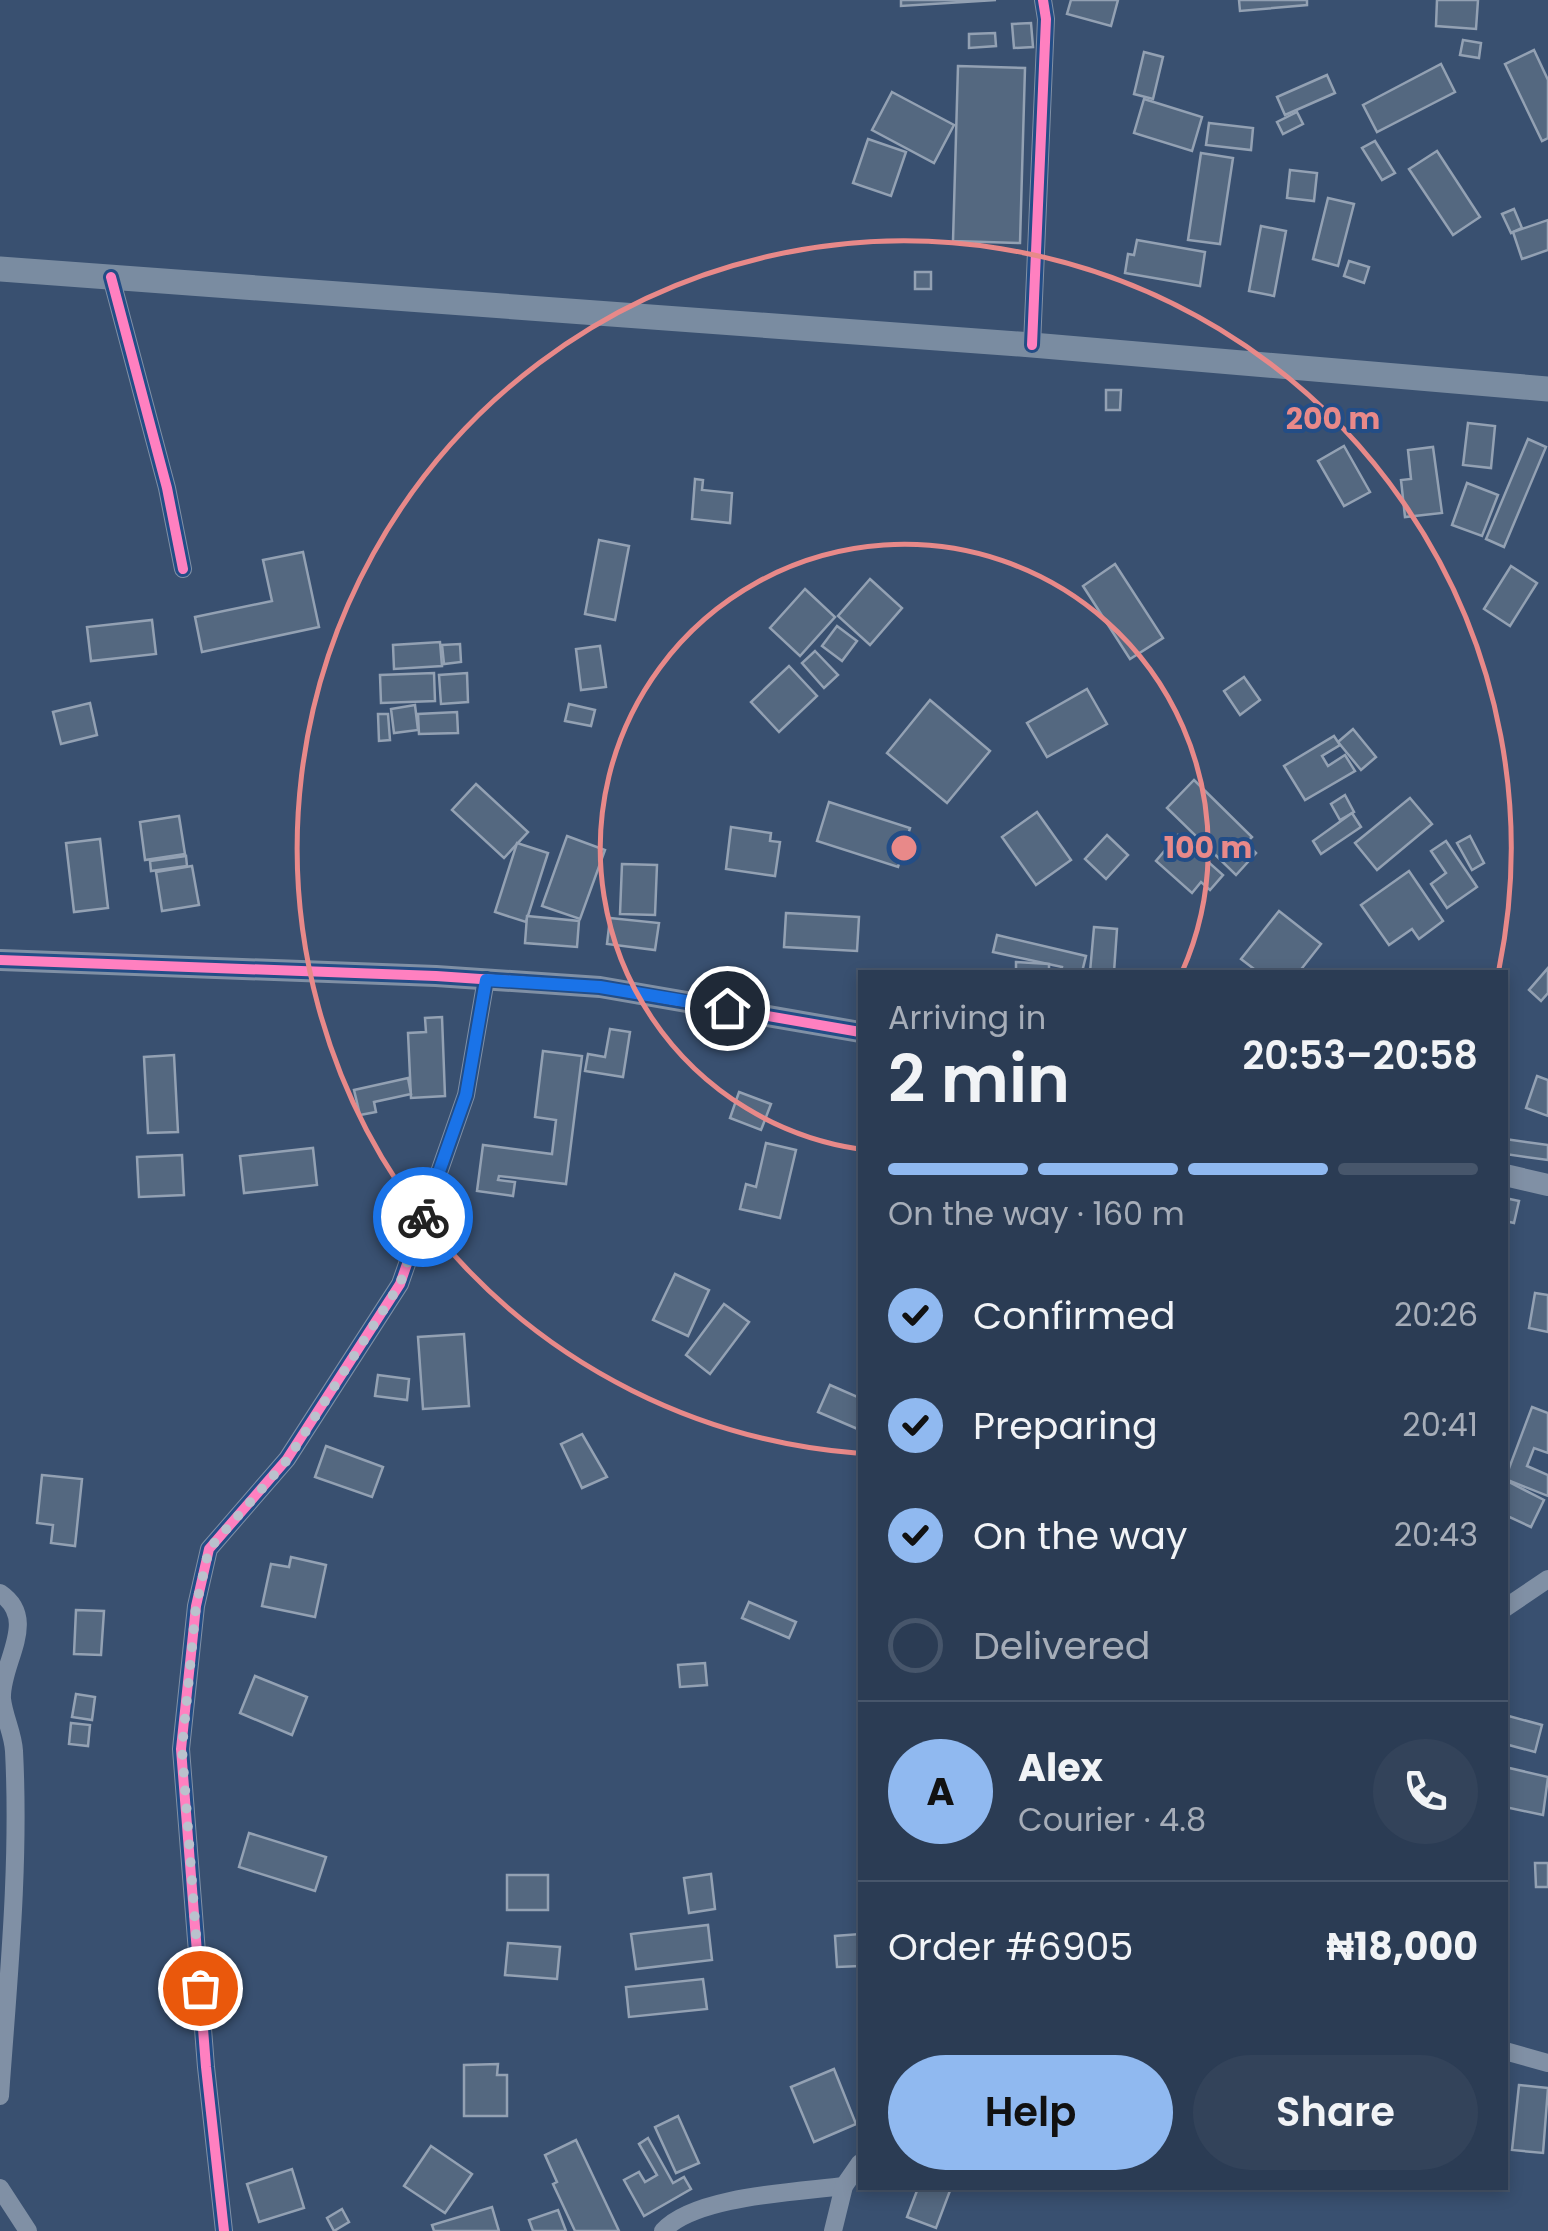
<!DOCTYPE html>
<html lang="en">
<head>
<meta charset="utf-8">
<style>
  body { margin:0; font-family:Poppins,sans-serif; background:#33435a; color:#f1f3f6; height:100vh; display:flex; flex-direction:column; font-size:38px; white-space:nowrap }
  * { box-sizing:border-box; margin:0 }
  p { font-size:32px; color:#a6adb8 }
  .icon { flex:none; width:55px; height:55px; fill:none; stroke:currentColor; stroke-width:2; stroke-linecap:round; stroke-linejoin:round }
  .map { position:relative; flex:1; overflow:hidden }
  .drawer { position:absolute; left:858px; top:970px; width:650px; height:1220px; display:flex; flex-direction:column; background:#2b3c54; border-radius:0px; box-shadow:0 5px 15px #0003,0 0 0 2px #47566b }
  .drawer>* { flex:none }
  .pin { position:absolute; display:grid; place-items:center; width:85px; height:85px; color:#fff; margin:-42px; border:5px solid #fff; border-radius:50%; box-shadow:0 2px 10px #0007 }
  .courier { position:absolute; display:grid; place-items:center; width:100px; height:100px; margin:-50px; border:8px solid #1a73e8; border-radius:50%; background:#fff; color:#222; box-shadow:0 2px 12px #0007 }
  .headline em { font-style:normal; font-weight:600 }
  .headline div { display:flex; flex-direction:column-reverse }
  .headline { display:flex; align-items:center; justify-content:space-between; height:170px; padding:0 30px }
  h1 { font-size:65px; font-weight:600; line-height:75px }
  .bar { display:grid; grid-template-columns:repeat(4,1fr); gap:15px 10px; align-content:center; height:120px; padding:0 30px }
  .bar i { height:12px; border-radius:8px; background:#47566b }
  .bar .selected { background:#90b9f0 }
  .bar p { grid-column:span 4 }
  .line { display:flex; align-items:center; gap:25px; padding:0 30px; border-top:2px solid #47566b }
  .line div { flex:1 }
  .round { display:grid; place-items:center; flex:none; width:105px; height:105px; border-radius:52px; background:#33435a }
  ol { padding:0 30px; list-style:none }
  li { display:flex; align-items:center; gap:30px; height:110px }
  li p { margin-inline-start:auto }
  li .icon { padding:10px; border-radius:50%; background:#90b9f0; color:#111; stroke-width:4 }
  li:last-child { color:#a6adb8 }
  li i { width:55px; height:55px; border:5px solid #47566b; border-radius:50% }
  .primary-button { display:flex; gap:20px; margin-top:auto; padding:20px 30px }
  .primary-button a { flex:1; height:115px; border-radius:60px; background:#90b9f0; color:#111; font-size:40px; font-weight:600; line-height:115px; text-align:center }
  .primary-button a+a { background:#33435a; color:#f1f3f6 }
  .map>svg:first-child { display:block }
  .building { fill:#546880; stroke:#93a1b3; stroke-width:2.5 }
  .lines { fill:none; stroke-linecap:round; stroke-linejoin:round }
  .minor { stroke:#8090a5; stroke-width:18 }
  .tertiary { stroke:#8090a5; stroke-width:22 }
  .secondary { stroke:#7a8ca1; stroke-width:25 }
  .cycleway-casing { stroke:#234d86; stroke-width:16 }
  .cycleway { stroke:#ff80c0; stroke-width:10 }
  .done { stroke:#bac2cd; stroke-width:10; stroke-dasharray:0 18 }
  .route { stroke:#1a73e8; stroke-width:12 }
  .ring { fill:none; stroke:#e88989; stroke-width:5 }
  .centre { fill:#e88989; stroke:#234d86; stroke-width:5 }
  .ring-label { font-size:30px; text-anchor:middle; font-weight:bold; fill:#e88989; stroke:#234d86; stroke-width:8; stroke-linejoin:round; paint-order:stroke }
</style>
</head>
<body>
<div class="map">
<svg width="1548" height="2231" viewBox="0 0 1548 2231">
  <rect width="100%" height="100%" fill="#395070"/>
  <g class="building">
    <polygon points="901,0 996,0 901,6"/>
    <polygon points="1071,0 1118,0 1111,26 1067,14"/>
    <polygon points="1239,0 1307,0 1307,5 1240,11"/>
    <polygon points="1437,0 1478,0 1476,29 1436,26"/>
    <polygon points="1031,23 1033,47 1014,48 1012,24"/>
    <polygon points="995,33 996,46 969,48 969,34"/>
    <polygon points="1463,40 1481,43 1479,58 1460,55"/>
    <polygon points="1534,50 1548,80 1548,138 1542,141 1505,64"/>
    <polygon points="1144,52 1163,57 1153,99 1134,94"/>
    <polygon points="1441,64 1455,92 1377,132 1363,105"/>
    <polygon points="958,66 1025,68 1020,243 953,241"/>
    <polygon points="1327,75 1335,93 1285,115 1277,97"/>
    <polygon points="892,92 954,125 934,163 872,130"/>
    <polygon points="1144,99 1202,117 1192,151 1134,133"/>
    <polygon points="1297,112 1303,124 1283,134 1277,122"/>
    <polygon points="1209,123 1253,128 1251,150 1206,145"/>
    <polygon points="868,139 906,152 891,196 853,183"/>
    <polygon points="1375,141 1395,173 1382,180 1362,148"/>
    <polygon points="1437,151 1480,217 1453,235 1409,169"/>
    <polygon points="1201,153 1233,158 1220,244 1188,240"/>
    <polygon points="1290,170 1317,173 1314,201 1287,198"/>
    <polygon points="1328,198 1354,204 1338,266 1313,259"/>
    <polygon points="1514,209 1522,228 1511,233 1502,214"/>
    <polygon points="1548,220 1548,250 1522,259 1513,232"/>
    <polygon points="1261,226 1286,231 1274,296 1249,291"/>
    <polygon points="1137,240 1205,252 1200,286 1125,273 1128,254 1134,255"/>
    <polygon points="1349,261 1369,267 1364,283 1344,276"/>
    <rect x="915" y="272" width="16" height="17"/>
    <polygon points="1106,390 1121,390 1120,410 1106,410"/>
    <polygon points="1468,423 1495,426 1491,468 1463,465"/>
    <polygon points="1528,439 1546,447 1504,547 1486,539"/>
    <polygon points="1344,446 1370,492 1344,506 1318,461"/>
    <polygon points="1433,447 1442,513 1405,517 1401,480 1411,479 1408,450"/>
    <polygon points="695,479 703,480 702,490 732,493 730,523 692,519"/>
    <polygon points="1467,483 1498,495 1482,536 1452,525"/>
    <polygon points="599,540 629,546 615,620 585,614"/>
    <polygon points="303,552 319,627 202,652 195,617 272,601 263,560"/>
    <polygon points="1115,564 1163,638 1130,659 1083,586"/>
    <polygon points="1511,566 1537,583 1510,626 1484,609"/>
    <polygon points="870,579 902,608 870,645 838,616"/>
    <polygon points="805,589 835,617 800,656 770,628"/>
    <polygon points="152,620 156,654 91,661 87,627"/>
    <polygon points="837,626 857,641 842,661 822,646"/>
    <polygon points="440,642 442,666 394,669 393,645"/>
    <polygon points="460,644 461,662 444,664 442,645"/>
    <polygon points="600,646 606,687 581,690 576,649"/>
    <polygon points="815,651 838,675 824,688 802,663"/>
    <polygon points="789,666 817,696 779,732 751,702"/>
    <polygon points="434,673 435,701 381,703 380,675"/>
    <polygon points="467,673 468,702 441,704 439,675"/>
    <polygon points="1244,677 1260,700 1240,715 1224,691"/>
    <polygon points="1087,689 1107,724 1047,757 1027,723"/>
    <polygon points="930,700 990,751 947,803 887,753"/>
    <polygon points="90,703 97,735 61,744 53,712"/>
    <polygon points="569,704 595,710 591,726 565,721"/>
    <polygon points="415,705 418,730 394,733 391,709"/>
    <polygon points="457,712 458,733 419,734 418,714"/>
    <polygon points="378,714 388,714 390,740 379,741"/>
    <polygon points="1353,729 1376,757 1361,770 1338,742"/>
    <polygon points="1334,736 1340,745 1322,756 1328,766 1345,755 1355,771 1305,800 1284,766"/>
    <polygon points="1194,780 1252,837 1246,843 1256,853 1236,875 1167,808"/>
    <polygon points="476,784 528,832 504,858 452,810"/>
    <polygon points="1345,795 1354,812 1340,820 1331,804"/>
    <polygon points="1410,798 1432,824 1377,870 1355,843"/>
    <polygon points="829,802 910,828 898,867 817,841"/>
    <polygon points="1037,812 1071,860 1036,885 1002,837"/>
    <polygon points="1352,813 1361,827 1321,854 1313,841"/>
    <polygon points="179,816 185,854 145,860 140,822"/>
    <polygon points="731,827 771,833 770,841 780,842 775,876 726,869"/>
    <polygon points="1107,835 1128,855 1106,879 1085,859"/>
    <polygon points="1178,835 1223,875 1210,890 1201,882 1192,893 1156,861"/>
    <polygon points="567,836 605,850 580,919 542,906"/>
    <polygon points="1470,836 1484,863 1472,870 1457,843"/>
    <polygon points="100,839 108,908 74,912 66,843"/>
    <polygon points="1446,841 1477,887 1447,908 1431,884 1446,873 1431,851"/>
    <polygon points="517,843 548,853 526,922 495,912"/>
    <polygon points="186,856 187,866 151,871 150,861"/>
    <polygon points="622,864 657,865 655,915 620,914"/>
    <polygon points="192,866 199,905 162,911 156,872"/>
    <polygon points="1409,871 1443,921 1419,939 1412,929 1389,945 1361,905"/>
    <polygon points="1279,911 1321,944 1299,972 1258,972 1241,959"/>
    <polygon points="786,913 859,917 857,951 784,947"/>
    <polygon points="527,916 579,921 577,947 525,943"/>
    <polygon points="610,918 659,923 655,950 607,944"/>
    <polygon points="1094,927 1117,929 1114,972 1090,972"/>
    <polygon points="997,935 1086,956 1082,972 1061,972 1062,967 993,952"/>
    <polygon points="1016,962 1049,964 1049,972 1016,972"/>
    <polygon points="1548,968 1548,993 1541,1001 1529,990"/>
    <polygon points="442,1017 445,1096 411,1098 408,1033 426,1032 425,1018"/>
    <polygon points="610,1029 630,1032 623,1077 585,1071 588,1054 605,1057"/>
    <polygon points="543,1051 582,1056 566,1184 499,1176 498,1180 515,1182 513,1196 477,1191 483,1145 552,1154 556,1120 535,1117"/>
    <polygon points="174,1055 178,1132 148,1133 144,1057"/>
    <polygon points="1537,1076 1548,1080 1548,1116 1526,1108"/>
    <polygon points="408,1078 411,1094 374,1102 376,1112 360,1115 354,1090"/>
    <polygon points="739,1092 771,1104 761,1130 730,1118"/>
    <polygon points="1505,1139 1548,1145 1548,1160 1505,1154"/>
    <polygon points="766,1143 796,1150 780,1218 740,1209 746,1184 756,1187"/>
    <polygon points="313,1148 317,1185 244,1193 240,1156"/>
    <polygon points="182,1155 184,1195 139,1197 137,1157"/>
    <polygon points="1505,1198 1519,1201 1514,1223 1505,1221"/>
    <polygon points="675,1274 709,1290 688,1336 653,1320"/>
    <polygon points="1535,1293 1548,1295 1548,1332 1529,1328"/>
    <polygon points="724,1304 749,1322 710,1374 686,1355"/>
    <polygon points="464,1334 469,1406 423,1409 418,1337"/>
    <polygon points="378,1375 409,1379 407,1400 375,1396"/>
    <polygon points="830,1385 860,1398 860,1430 818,1412"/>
    <polygon points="1532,1407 1548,1413 1548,1453 1534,1448 1527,1466 1548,1475 1548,1496 1505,1479"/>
    <polygon points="582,1434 607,1477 582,1488 561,1444"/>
    <polygon points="326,1446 383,1467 372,1497 315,1477"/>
    <polygon points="42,1475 82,1479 75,1546 51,1543 53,1525 37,1523"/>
    <polygon points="1505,1480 1544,1500 1531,1527 1505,1515"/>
    <polygon points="291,1557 326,1565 315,1617 262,1606 271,1564 289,1567"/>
    <polygon points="749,1602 796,1622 789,1638 742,1618"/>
    <polygon points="76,1610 104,1611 101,1655 74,1654"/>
    <polygon points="705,1663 707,1685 680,1687 678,1665"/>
    <polygon points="255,1676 307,1697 292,1735 240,1713"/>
    <polygon points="76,1694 95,1697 92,1720 72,1717"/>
    <polygon points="1505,1715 1542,1725 1535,1752 1505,1744"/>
    <polygon points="71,1723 90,1725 88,1746 69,1744"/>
    <polygon points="1505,1767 1548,1777 1543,1815 1505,1807"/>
    <polygon points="249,1833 326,1857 315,1891 239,1867"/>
    <polygon points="1535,1863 1548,1863 1548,1887 1536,1887"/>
    <polygon points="711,1874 715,1909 689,1913 684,1878"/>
    <rect x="507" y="1875" width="41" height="35"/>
    <polygon points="708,1925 712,1960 636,1969 631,1934"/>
    <polygon points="860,1934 860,1966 837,1967 835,1936"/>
    <polygon points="508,1943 560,1947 557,1979 505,1975"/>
    <polygon points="703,1979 707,2009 629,2017 626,1987"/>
    <polygon points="498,2064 497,2075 507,2075 507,2116 464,2116 464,2065"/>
    <polygon points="834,2069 856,2124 814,2142 791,2087"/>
    <polygon points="1519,2085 1548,2088 1543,2153 1512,2150"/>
    <polygon points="678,2116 699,2163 676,2173 655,2127"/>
    <polygon points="648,2138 673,2183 684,2177 691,2189 644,2216 624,2180 639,2172 645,2182 657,2175 639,2144"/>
    <polygon points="576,2140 619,2231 575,2231 553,2184 557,2182 545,2155"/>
    <polygon points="431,2146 472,2174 445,2213 404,2186"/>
    <polygon points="292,2169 304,2208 259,2222 247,2184"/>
    <polygon points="918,2188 951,2188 936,2228 907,2217"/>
    <polygon points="492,2207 499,2231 434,2231 432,2225"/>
    <polygon points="342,2209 349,2222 334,2231 327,2218"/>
    <polygon points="558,2210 566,2231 533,2231 529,2220"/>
  </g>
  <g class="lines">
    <g class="minor">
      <polyline points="111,277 167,488 183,569"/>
      <polyline points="1032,345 1046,19 1043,0"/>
      <path d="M0 1593C40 1620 0 1663 2 1699 4 1717 13 1733 14 1751 20 1866 8 1982 0 2096"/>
      <polyline points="1505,1608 1548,1579"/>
      <polyline points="1505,2051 1548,2063"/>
      <polyline points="0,2188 28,2231"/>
      <polyline points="224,2231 206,2067 181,1749 196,1606 209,1549 287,1459 400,1284 466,1095 486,979"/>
      <path d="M663 2231C694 2196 797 2192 844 2186"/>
      <polyline points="833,2231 844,2186 860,2163"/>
    </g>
    <g class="tertiary">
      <polyline points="0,960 436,976 600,987 860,1032"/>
      <polyline points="1505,1175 1548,1185"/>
    </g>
    <polyline class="secondary" points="0,269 1032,345 1548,389"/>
    <defs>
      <g id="cycleway">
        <polyline points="111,277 167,488 183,569"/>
        <polyline points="1032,345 1046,19 1043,0"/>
        <polyline points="0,960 436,976 600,987 860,1032"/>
        <polyline points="224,2231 206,2067 181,1749 196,1606 209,1549 287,1459 400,1284 466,1095 486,979"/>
      </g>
    </defs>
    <use href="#cycleway" class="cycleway-casing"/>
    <use href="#cycleway" class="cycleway"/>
  </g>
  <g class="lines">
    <polyline class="done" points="200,1988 182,1749 196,1606 209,1549 288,1459 400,1284 423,1217"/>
    <polyline class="route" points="423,1217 466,1095 486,980 600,987 727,1008"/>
  </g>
  <g class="ring">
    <path d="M859 1149A304 304 0 1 1 1182 972"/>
    <path d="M856 1453A607 607 0 1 1 1499 969"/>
  </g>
  <circle cx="904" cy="848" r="15" class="centre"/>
  <g class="ring-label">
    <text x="1333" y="429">200 m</text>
    <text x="1208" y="858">100 m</text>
  </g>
</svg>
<div class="pin" style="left:200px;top:1988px;background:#ea580c"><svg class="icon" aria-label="bag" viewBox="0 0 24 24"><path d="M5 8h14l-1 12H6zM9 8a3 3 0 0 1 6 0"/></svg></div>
<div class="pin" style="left:727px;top:1008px;background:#1f2937"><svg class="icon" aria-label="home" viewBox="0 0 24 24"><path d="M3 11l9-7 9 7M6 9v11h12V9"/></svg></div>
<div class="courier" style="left:423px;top:1217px"><svg class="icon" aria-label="bike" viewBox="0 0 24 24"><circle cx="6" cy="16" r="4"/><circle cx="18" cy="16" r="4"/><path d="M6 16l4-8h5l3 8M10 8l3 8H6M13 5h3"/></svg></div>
<section class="drawer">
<div class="headline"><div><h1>2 min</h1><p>Arriving in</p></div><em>20:53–20:58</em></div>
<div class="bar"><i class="selected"></i><i class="selected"></i><i class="selected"></i><i></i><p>On the way · 160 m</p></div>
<ol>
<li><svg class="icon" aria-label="check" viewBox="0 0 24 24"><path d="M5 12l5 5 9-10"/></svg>Confirmed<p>20:26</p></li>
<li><svg class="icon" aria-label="check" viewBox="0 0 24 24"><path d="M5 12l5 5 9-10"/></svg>Preparing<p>20:41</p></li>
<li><svg class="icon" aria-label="check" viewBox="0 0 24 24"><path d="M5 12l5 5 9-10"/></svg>On the way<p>20:43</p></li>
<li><i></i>Delivered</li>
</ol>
<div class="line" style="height:180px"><b class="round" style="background:#90b9f0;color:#111">A</b><div><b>Alex</b><p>Courier · 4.8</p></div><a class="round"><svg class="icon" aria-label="phone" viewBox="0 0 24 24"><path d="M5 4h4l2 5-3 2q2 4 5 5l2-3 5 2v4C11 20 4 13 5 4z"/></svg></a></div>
<div class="line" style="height:130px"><div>Order #6905</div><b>₦18,000</b></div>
<div class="primary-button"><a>Help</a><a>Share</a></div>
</section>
</div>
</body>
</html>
